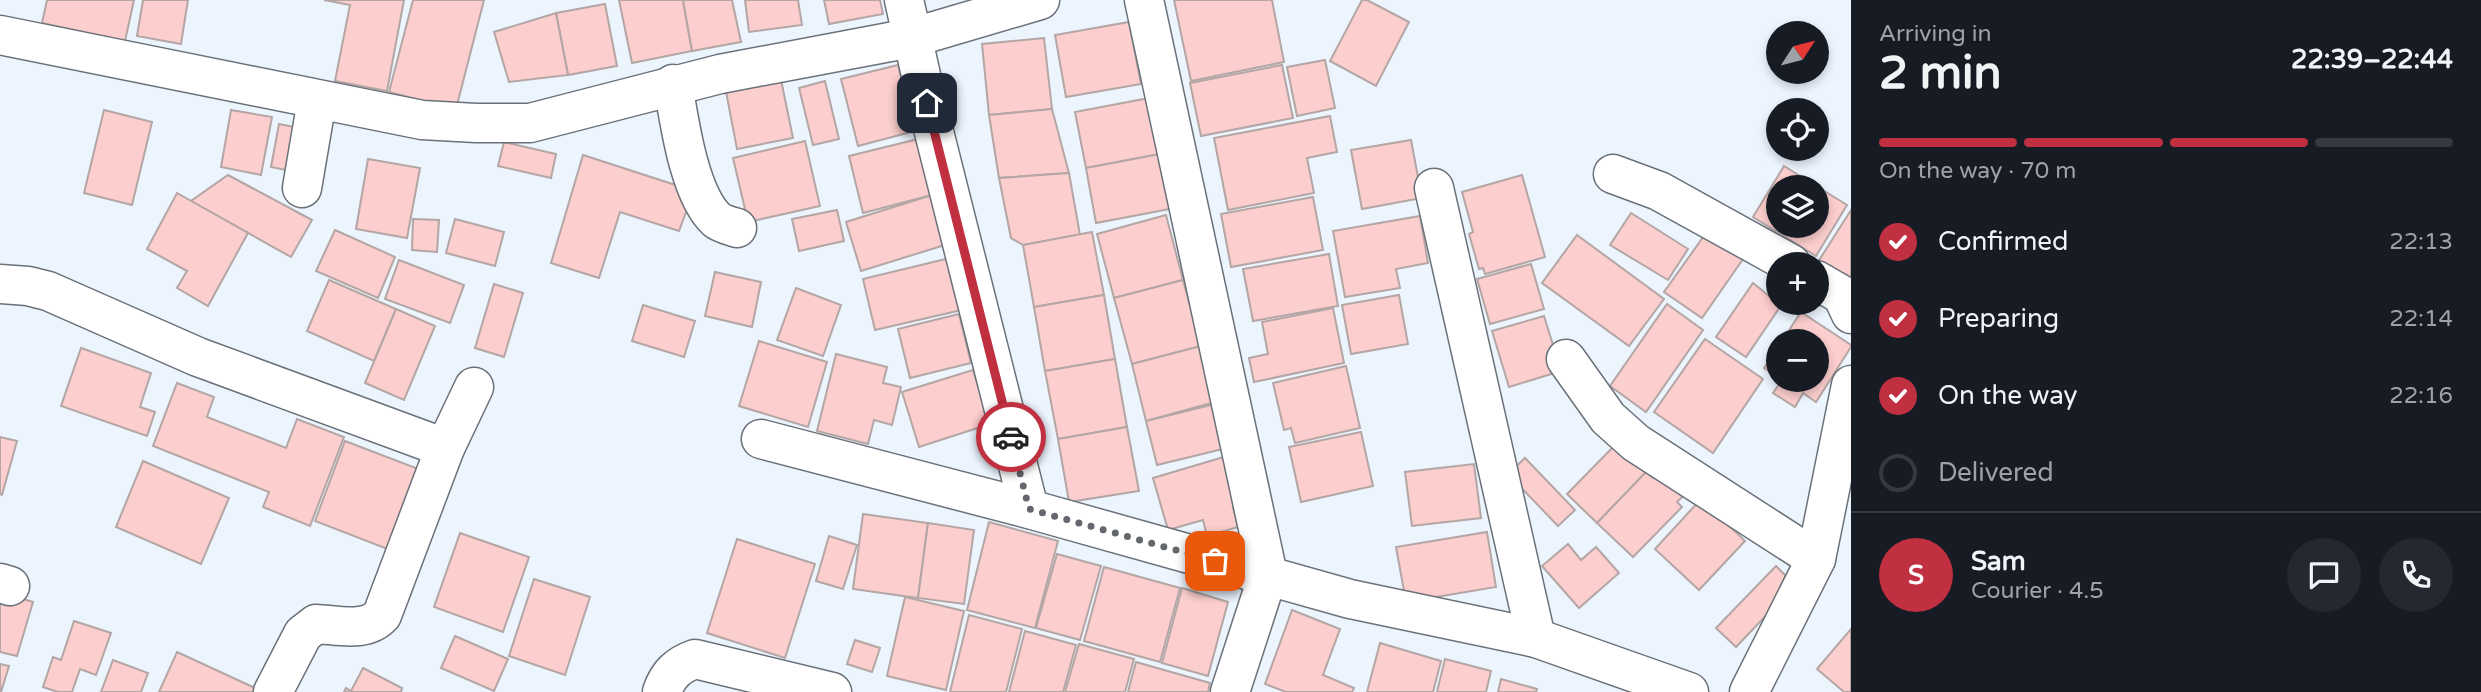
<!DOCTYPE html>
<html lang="en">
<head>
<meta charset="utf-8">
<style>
  body { margin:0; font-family:"Varela Round",sans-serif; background:#242831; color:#f1f3f6; height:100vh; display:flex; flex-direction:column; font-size:26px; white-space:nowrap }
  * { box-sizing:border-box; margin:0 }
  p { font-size:23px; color:#9ea1a6 }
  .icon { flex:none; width:38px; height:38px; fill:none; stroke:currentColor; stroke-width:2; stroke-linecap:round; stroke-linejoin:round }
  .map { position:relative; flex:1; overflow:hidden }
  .sheet { display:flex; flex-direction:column; background:#171b24; width:630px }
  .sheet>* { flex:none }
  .needle { width:46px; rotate:54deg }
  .tools { position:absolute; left:1766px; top:21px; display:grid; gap:14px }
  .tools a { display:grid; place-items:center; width:63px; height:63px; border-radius:50%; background:#171b24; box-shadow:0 4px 10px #0003; font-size:35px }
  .pin { position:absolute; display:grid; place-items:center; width:60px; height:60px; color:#fff; margin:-30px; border-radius:14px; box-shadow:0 4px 10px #0006 }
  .courier { position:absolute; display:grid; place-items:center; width:70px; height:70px; margin:-35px; border:5px solid #c03041; border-radius:50%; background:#fff; color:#222; box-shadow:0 2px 9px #0007 }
  .summary em { font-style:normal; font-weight:800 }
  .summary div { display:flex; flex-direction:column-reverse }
  .summary { display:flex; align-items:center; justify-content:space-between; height:119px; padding:0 28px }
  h1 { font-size:46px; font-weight:800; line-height:52px }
  .bar { display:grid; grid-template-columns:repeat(4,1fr); gap:10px 7px; align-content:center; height:84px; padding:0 28px }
  .bar i { height:9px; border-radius:5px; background:#363941 }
  .bar .active { background:#c03041 }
  .bar p { grid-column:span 4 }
  .line { display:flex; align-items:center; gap:18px; padding:0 28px; border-top:2px solid #363941 }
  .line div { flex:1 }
  .round { display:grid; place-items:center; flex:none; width:74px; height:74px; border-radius:37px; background:#242831 }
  ol { padding:0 28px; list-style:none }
  li { display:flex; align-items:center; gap:21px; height:77px }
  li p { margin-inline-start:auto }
  li .icon { padding:7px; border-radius:50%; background:#c03041; color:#fff; stroke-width:4 }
  li:last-child { color:#9ea1a6 }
  li i { width:38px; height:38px; border:4px solid #363941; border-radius:50% }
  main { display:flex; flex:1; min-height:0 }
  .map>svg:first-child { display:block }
  .building { fill:#fccecd; stroke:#b3a6a5; stroke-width:2; fill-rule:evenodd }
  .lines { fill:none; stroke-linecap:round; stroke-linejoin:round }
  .minor-casing { stroke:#6a7179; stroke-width:41 }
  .minor { stroke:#fff; stroke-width:38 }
  .done { stroke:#64686e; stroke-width:7; stroke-dasharray:0 12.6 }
  .route { stroke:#c03041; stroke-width:9 }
</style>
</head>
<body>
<main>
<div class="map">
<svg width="1851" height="692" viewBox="0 0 1851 692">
  <rect width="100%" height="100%" fill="#ecf4fe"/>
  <g class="building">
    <polygon points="47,0 134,0 125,41 42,23"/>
    <polygon points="143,0 188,0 181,44 137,36"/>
    <polygon points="324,0 404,0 387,91 335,81 350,5"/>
    <polygon points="413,0 484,0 456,109 389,92"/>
    <polygon points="619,0 683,0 692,51 632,63"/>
    <polygon points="683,0 732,0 741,42 692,51"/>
    <polygon points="745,0 798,0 802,25 749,32"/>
    <polygon points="824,0 880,0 883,14 829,24"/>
    <polygon points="1174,0 1272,0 1284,62 1191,81"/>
    <polygon points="1362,0 1367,0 1409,22 1376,86 1330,61"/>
    <polygon points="605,4 617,66 568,75 556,13"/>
    <polygon points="556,13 568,75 509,82 494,32"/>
    <polygon points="1129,22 1141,84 1066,97 1055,35"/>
    <polygon points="1044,38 1052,109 989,115 982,44"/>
    <polygon points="1325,60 1335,108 1297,116 1287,67"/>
    <polygon points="898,65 915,131 858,146 841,79"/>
    <polygon points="1282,65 1293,118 1201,136 1190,83"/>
    <polygon points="779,70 793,138 737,149 724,81"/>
    <polygon points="825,81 839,139 813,145 799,88"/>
    <polygon points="1149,98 1160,154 1086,168 1075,112"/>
    <polygon points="1052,109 1069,173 999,178 989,115"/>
    <polygon points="104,110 152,122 132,205 84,193"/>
    <polygon points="231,110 272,117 261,175 221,167"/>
    <polygon points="1330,116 1337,152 1307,158 1314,193 1228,210 1214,138"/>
    <polygon points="279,124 304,129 296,172 271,167"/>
    <polygon points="918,139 932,195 863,213 849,156"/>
    <polygon points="1411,140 1422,198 1362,209 1351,150"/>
    <polygon points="805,141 820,206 748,222 733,158"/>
    <polygon points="504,142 556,154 551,178 498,166"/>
    <polygon points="1160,154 1170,209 1096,223 1086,168"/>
    <polygon points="583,155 694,191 679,231 620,212 599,278 551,263"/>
    <polygon points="368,159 420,168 407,238 356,229"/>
    <path d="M1784 166 1847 205 1816 256 1753 217ZM1778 187H1816V226H1778Z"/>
    <polygon points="1069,173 1080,235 1023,245 1011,238 999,178"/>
    <polygon points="228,175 312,220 291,257 191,201"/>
    <polygon points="1522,175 1545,257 1485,274 1483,268 1479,269 1469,234 1473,232 1462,192"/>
    <polygon points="177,193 248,233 208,306 177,288 187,271 147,249"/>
    <polygon points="932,195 948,244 861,271 846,222"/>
    <polygon points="1313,197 1323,250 1231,267 1221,214"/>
    <polygon points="837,210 844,241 799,251 792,219"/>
    <polygon points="1851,210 1851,283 1818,262"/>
    <polygon points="1631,213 1688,249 1668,280 1610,245"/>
    <polygon points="1166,215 1183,280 1114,298 1097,234"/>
    <polygon points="1420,216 1428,263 1396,269 1400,288 1345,297 1333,231"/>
    <polygon points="413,219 439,220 437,252 412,250"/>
    <polygon points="455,219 504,232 495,266 446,253"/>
    <polygon points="335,230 395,257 378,298 316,271"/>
    <polygon points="1092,232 1104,295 1034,307 1023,245"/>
    <polygon points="1706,233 1743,259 1702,318 1664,292"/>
    <polygon points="1577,235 1664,299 1629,346 1542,283"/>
    <polygon points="1329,254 1338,306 1253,321 1243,269"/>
    <polygon points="954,257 966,309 875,330 863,279"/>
    <polygon points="399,260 464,285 450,323 385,299"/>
    <polygon points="1531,264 1544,309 1490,324 1477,279"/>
    <polygon points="715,272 761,282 752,327 705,316"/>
    <polygon points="329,280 396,309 374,361 307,331"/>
    <polygon points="1183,280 1201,346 1132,364 1114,298"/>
    <polygon points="1753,283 1778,303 1782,304 1746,357 1716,337"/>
    <polygon points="494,284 523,293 504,357 475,348"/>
    <polygon points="796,288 841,305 823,356 777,340"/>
    <polygon points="1104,295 1115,359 1045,371 1034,307"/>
    <polygon points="1399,295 1408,344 1351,354 1342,305"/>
    <polygon points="1667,304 1703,330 1646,412 1610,386"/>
    <polygon points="643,305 695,321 684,357 632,341"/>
    <polygon points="1333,308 1344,363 1254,382 1249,358 1268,354 1262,322"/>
    <polygon points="396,309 435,326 404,400 365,383"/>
    <polygon points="1801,312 1851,345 1851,347 1816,402 1803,393 1795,407 1773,393 1782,380 1816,380 1816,341 1782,341"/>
    <polygon points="959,314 971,363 910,378 898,329"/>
    <polygon points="1544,316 1561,371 1509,387 1492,331"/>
    <polygon points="1705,339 1763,379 1713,453 1654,412"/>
    <polygon points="759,341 827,362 808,427 739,406"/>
    <polygon points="1201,346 1215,402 1146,421 1132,364"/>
    <polygon points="81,348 151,373 140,407 155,412 147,436 61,406"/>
    <polygon points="1778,348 1778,377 1764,368"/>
    <polygon points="836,354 887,367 883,383 901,387 892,425 874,420 868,444 817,431"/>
    <polygon points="1115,359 1127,427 1058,439 1045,371"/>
    <polygon points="1346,366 1360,428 1295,443 1291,428 1284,430 1273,383"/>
    <polygon points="973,370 990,424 919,447 902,392"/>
    <polygon points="177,383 214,397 207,417 286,448 297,419 344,437 310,526 263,507 269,492 153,446"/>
    <polygon points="1215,404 1227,448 1157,465 1146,421"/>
    <polygon points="1127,427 1139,491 1069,502 1058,439"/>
    <polygon points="1361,432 1373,486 1301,502 1289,447"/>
    <polygon points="0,437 17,441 2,495 0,494"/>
    <polygon points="345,441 421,470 390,550 315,521"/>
    <polygon points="1617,443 1646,472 1597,523 1567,494"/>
    <polygon points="1227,456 1241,505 1233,507 1238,527 1207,536 1203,520 1168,530 1153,478"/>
    <polygon points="1525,458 1575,510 1558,526 1508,474"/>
    <polygon points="143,461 229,498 201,564 116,527"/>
    <polygon points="1474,464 1481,518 1412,526 1405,472"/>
    <polygon points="1662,469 1686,493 1677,502 1682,507 1633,557 1597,523 1646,472 1653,478"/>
    <polygon points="1701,499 1745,541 1699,590 1655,549"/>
    <polygon points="863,514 928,523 918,598 853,589"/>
    <polygon points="989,522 1058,541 1035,628 967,610"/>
    <polygon points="928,523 974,530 964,604 918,598"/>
    <polygon points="1487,532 1496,587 1406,602 1396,547"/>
    <polygon points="460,533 529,557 503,632 434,607"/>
    <polygon points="829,536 857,545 843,589 816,581"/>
    <polygon points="737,539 815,564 785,658 707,633"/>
    <polygon points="1568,544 1581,560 1596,547 1619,573 1579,608 1542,566"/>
    <polygon points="1057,554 1101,566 1080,640 1036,628"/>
    <polygon points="1776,566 1795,585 1736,647 1716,628"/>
    <polygon points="1104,567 1180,588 1160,662 1084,641"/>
    <polygon points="534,579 590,597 565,675 509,656"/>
    <polygon points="1182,588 1228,602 1208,676 1162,663"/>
    <polygon points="0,592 33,602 17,656 0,652"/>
    <polygon points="905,597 964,611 946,690 887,676"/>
    <polygon points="1292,610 1340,629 1323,675 1354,688 1352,692 1286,692 1265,684"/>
    <polygon points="969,615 1022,629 1006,692 950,692"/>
    <polygon points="74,621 111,633 96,675 80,669 72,692 58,692 43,687 53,657 61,660"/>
    <polygon points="1851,629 1851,692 1844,692 1817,669"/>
    <polygon points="1025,631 1076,645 1063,692 1009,692"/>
    <polygon points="455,636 508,659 494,691 441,668"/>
    <polygon points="855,640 880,648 872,672 847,664"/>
    <polygon points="1380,643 1441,661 1433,692 1367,692"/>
    <polygon points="1079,644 1134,659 1125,692 1065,692"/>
    <polygon points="177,652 255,688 253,692 159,692"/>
    <polygon points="1445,659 1491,671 1486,692 1437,692"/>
    <polygon points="113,660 148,673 141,692 101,692"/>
    <polygon points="1136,662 1210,683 1208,692 1128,692"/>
    <polygon points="0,664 9,666 1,692 0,692"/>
    <polygon points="363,668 402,688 401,692 344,692 346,688 351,691"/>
    <polygon points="1501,679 1537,689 1536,692 1498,692"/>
  </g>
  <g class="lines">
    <defs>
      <g id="minor">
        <polyline points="904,0 932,124 1029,509"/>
        <polyline points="1144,0 1268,575 1230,692"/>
        <polyline points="0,35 422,120 476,123 530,123 720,74 911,38 1040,0"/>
        <path d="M673 84C679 120 689 195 717 220 722 224 731 226 737 228"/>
        <polyline points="1613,174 1659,191 1791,264"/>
        <polyline points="302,188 317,100"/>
        <polyline points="1434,188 1536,638"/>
        <polyline points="1816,280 1842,295 1851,314"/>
        <polyline points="0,284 28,286 48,291 198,357 445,448"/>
        <polyline points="1566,359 1608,418 1636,443 1816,559"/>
        <polyline points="761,439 1029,509 1350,599 1536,638 1689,692"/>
        <polyline points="0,583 10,586"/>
        <path d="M273 692 303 634 316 624C338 625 366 633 382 615L445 448 474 387"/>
        <path d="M662 692C668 674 678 665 695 659L832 692"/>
        <polyline points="1749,692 1816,559 1851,385"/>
      </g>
    </defs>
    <use href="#minor" class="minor-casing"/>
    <use href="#minor" class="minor"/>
  </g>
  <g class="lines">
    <polyline class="done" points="1011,437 1029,509 1215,561"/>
    <polyline class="route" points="927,103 1011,437"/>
  </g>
</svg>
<div class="tools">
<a><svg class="needle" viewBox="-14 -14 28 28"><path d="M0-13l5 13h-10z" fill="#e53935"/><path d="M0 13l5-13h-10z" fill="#9ea1a6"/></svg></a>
<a><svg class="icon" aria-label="locate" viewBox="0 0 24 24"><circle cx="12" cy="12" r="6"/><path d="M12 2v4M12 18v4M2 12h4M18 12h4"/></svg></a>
<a><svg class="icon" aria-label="layers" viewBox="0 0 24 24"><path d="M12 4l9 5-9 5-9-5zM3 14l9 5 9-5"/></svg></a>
<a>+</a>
<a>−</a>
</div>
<div class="pin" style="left:1215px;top:561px;background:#ea580c"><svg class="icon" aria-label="bag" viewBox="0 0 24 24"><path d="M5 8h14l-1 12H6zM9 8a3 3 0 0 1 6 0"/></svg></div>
<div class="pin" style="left:927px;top:103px;background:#1f2937"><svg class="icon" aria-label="home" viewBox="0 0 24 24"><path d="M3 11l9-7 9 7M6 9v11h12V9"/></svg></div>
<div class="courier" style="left:1011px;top:437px"><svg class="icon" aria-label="car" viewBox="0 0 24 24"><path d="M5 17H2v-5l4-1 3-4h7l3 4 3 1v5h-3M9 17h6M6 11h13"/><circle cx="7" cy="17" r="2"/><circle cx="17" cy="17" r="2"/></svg></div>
</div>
<section class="sheet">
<div class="summary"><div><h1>2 min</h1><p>Arriving in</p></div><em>22:39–22:44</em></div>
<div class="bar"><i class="active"></i><i class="active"></i><i class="active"></i><i></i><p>On the way · 70 m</p></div>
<ol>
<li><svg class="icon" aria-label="check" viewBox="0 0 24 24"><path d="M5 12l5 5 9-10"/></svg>Confirmed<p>22:13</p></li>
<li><svg class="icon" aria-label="check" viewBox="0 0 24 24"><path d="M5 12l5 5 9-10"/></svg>Preparing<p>22:14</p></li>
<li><svg class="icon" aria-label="check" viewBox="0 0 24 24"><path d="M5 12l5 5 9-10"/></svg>On the way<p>22:16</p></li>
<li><i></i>Delivered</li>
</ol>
<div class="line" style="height:126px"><b class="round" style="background:#c03041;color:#fff">S</b><div><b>Sam</b><p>Courier · 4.5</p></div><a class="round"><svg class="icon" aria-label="chat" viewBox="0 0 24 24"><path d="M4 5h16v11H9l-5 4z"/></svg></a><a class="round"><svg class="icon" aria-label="phone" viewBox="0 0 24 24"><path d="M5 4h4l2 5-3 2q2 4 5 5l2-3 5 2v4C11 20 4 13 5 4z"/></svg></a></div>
</section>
</main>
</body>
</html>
